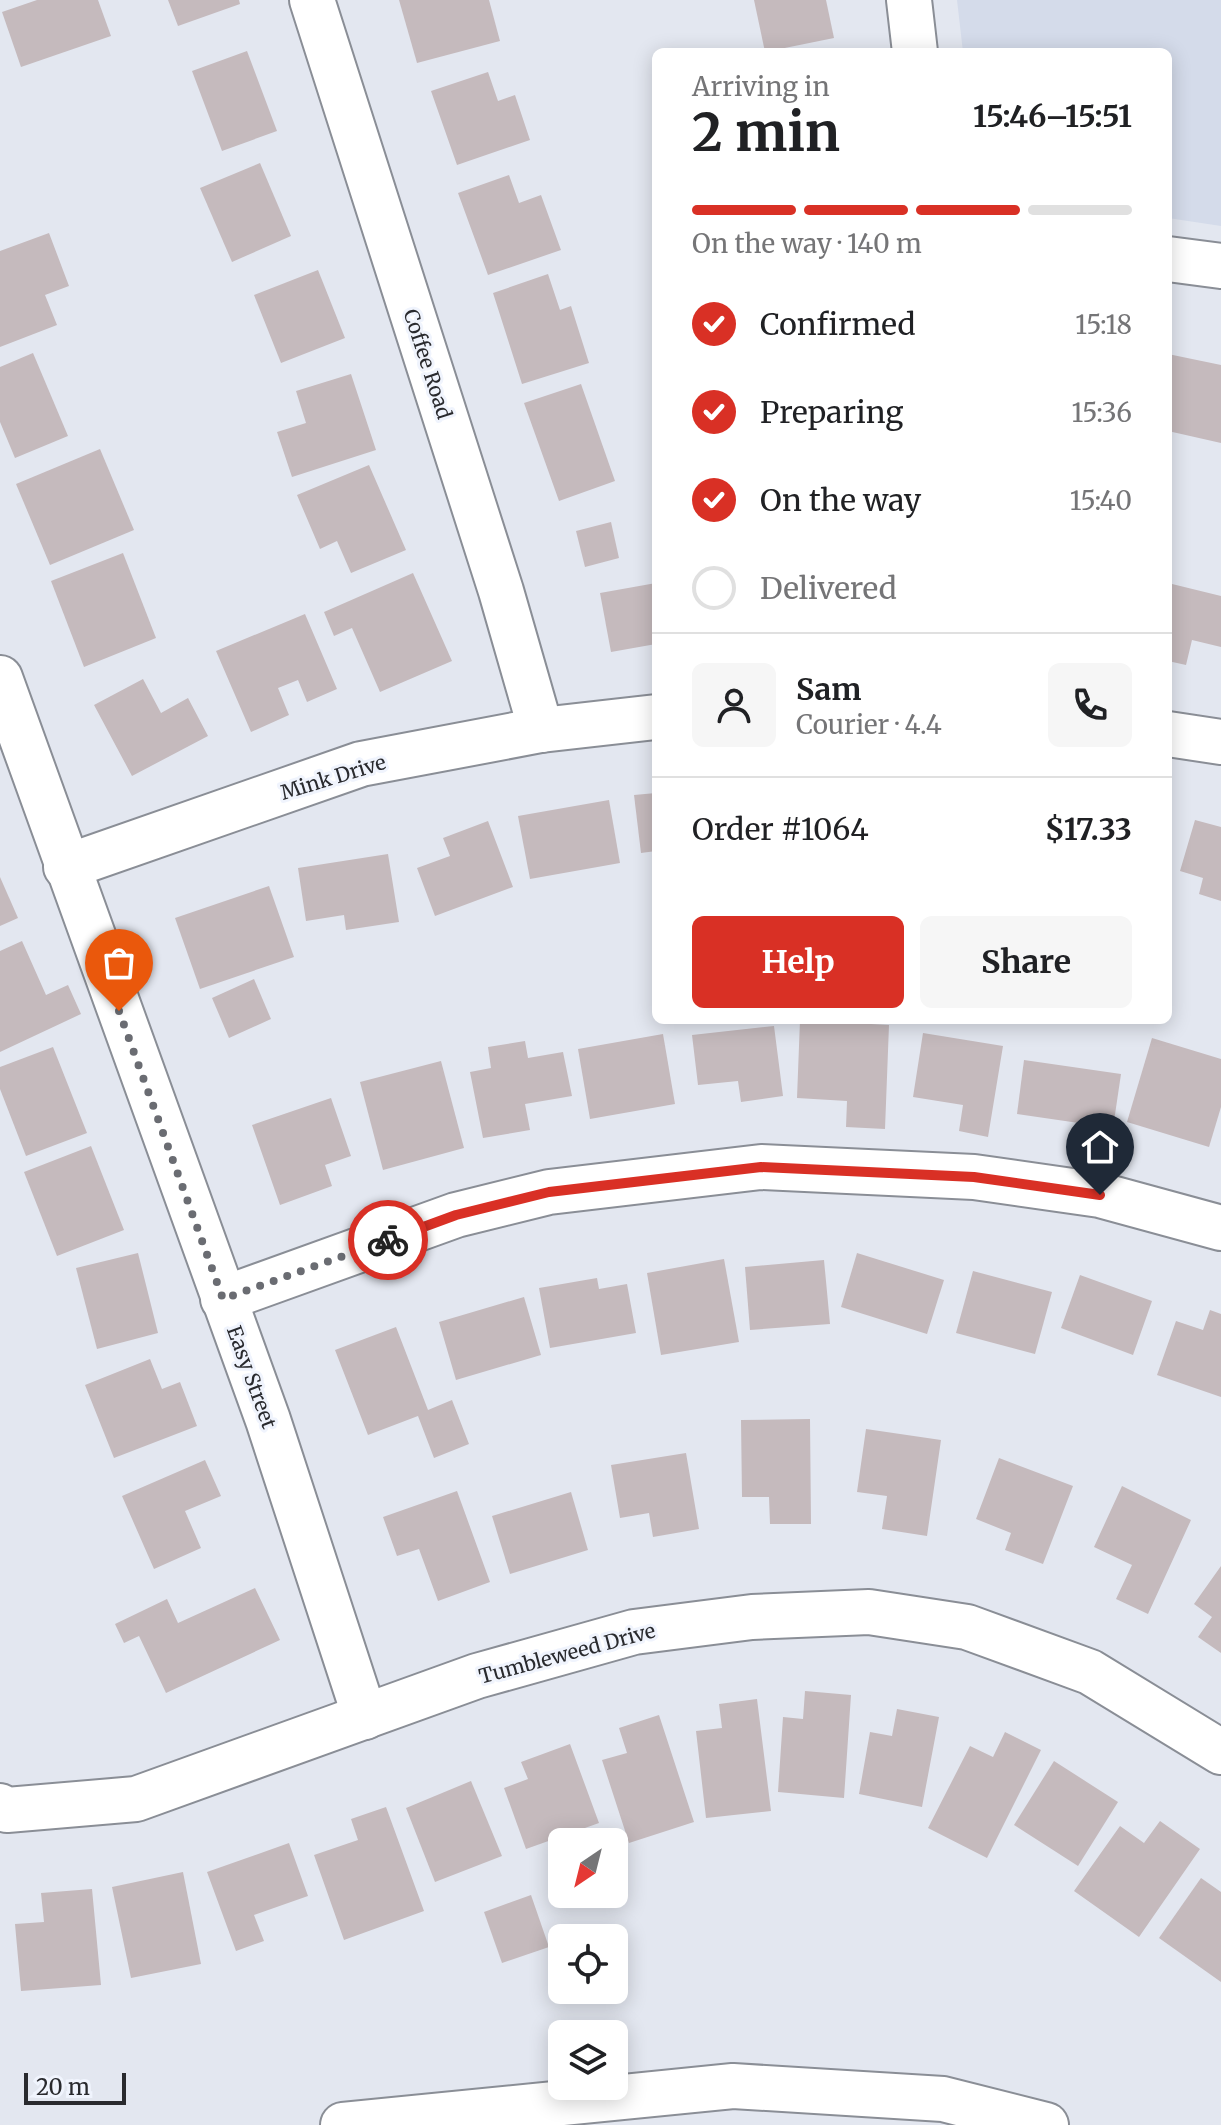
<!DOCTYPE html>
<html lang="en">
<head>
<meta charset="utf-8">
<style>
  body { margin:0; font-family:Merriweather,serif; background:#f6f6f6; color:#202124; height:100vh; display:flex; flex-direction:column; font-size:30px; white-space:nowrap }
  * { box-sizing:border-box; margin:0 }
  p { font-size:26px; color:#757577 }
  .icon { flex:none; width:44px; height:44px; fill:none; stroke:currentColor; stroke-width:2; stroke-linecap:round; stroke-linejoin:round }
  .map { position:relative; flex:1; overflow:hidden }
  .drawer { position:absolute; left:652px; top:48px; width:520px; height:976px; display:flex; flex-direction:column; background:#fff; border-radius:12px; box-shadow:0 4px 20px #0003 }
  .drawer>* { flex:none }
  .needle { width:52px; rotate:215deg }
  .buttons { position:absolute; left:548px; top:1828px; display:grid; gap:16px }
  .buttons a { display:grid; place-items:center; width:80px; height:80px; border-radius:12px; background:#fff; box-shadow:0 4px 20px #0003; font-size:40px }
  .scale { position:absolute; left:24px; bottom:20px; width:102px; box-sizing:border-box; padding-left:8px; border:4px solid #292a2e; border-top:0; font-size:22px; line-height:28px; white-space:nowrap; color:#292a2e; -webkit-text-stroke:6px #f0f4fd; paint-order:stroke }
  .pin { position:absolute; display:grid; place-items:center; width:68px; height:68px; color:#fff; margin:-82px -34px; border-radius:50% 50% 50% 0; rotate:-45deg; box-shadow:0 0 8px #0007 }
  .pin .icon { rotate:45deg }
  .courier { position:absolute; display:grid; place-items:center; width:80px; height:80px; margin:-40px; border:6px solid #d93025; border-radius:50%; background:#fff; color:#222; box-shadow:0 2px 10px #0007 }
  .summary em { font-style:normal; font-weight:700 }
  .summary div { display:flex; flex-direction:column-reverse }
  .summary { display:flex; align-items:center; justify-content:space-between; height:136px; padding:0 40px }
  h1 { font-size:52px; font-weight:700; line-height:60px }
  .bar { display:grid; grid-template-columns:repeat(4,1fr); gap:12px 8px; align-content:center; height:96px; padding:0 40px }
  .bar i { height:10px; border-radius:6px; background:#e0e0e0 }
  .bar .current { background:#d93025 }
  .bar p { grid-column:span 4 }
  .line { display:flex; align-items:center; gap:20px; padding:0 40px; border-top:2px solid #e0e0e0 }
  .line div { flex:1 }
  .round { display:grid; place-items:center; flex:none; width:84px; height:84px; border-radius:12px; background:#f6f6f6 }
  ol { padding:0 40px; list-style:none }
  li { display:flex; align-items:center; gap:24px; height:88px }
  li p { margin-inline-start:auto }
  li .icon { padding:8px; border-radius:50%; background:#d93025; color:#fff; stroke-width:4 }
  li:last-child { color:#757577 }
  li i { width:44px; height:44px; border:4px solid #e0e0e0; border-radius:50% }
  .action { display:flex; gap:16px; margin-top:auto; padding:16px 40px }
  .action a { flex:1; height:92px; border-radius:12px; background:#d93025; color:#fff; font-size:32px; font-weight:700; line-height:92px; text-align:center }
  .action a+a { background:#f6f6f6; color:#202124 }
  .map>svg:first-child { display:block }
  .built { fill:#d4dbea }
  .building { fill:#c5babd }
  .lines { fill:none; stroke-linecap:round; stroke-linejoin:round }
  .minor-casing { stroke:#8a8e96; stroke-width:48 }
  .minor { stroke:#fff; stroke-width:44 }
  .done { stroke:#6a6c72; stroke-width:8; stroke-dasharray:0 14.4 }
  .route { stroke:#d93025; stroke-width:10 }
  .labels { text-anchor:middle; dominant-baseline:central; stroke-width:6; stroke-linejoin:round; paint-order:stroke }
  .street-label { font-size:20px; fill:#292a2e; stroke:#f0f4fd }
</style>
</head>
<body>
<div class="map">
<svg width="1221" height="2125" viewBox="0 0 1221 2125">
  <rect width="100%" height="100%" fill="#e3e7f0"/>
  <polygon class="built" points="957,0 1221,0 1221,226 1168,218 1168,52 963,52"/>
  <g class="building">
    <polygon points="37,0 98,0 111,36 21,67 2,12"/>
    <polygon points="168,0 239,0 240,4 178,26"/>
    <polygon points="399,0 489,0 500,41 417,63"/>
    <polygon points="754,0 826,0 834,38 765,52"/>
    <polygon points="247,51 277,131 222,151 192,71"/>
    <polygon points="488,72 498,101 515,95 530,140 457,165 431,91"/>
    <polygon points="260,163 291,236 232,262 200,188"/>
    <polygon points="509,175 519,203 541,195 561,250 488,275 458,193"/>
    <polygon points="49,233 69,286 45,295 57,325 0,347 0,251"/>
    <polygon points="318,270 345,338 281,363 254,295"/>
    <polygon points="548,274 560,310 571,306 589,363 522,384 493,293"/>
    <polygon points="33,353 68,436 15,458 0,422 0,367"/>
    <polygon points="1168,354 1221,365 1221,443 1168,431"/>
    <polygon points="351,374 376,450 292,477 277,432 306,423 296,391"/>
    <polygon points="581,384 615,481 559,501 524,403"/>
    <polygon points="100,449 134,530 50,565 16,484"/>
    <polygon points="369,465 406,550 351,573 337,541 320,549 297,495"/>
    <polygon points="611,522 619,558 585,567 576,531"/>
    <polygon points="123,553 156,638 84,667 51,581"/>
    <polygon points="413,573 452,661 380,692 352,628 334,636 324,612"/>
    <polygon points="656,583 656,644 611,652 600,593"/>
    <polygon points="1168,583 1221,596 1221,647 1192,640 1186,665 1168,661"/>
    <polygon points="305,614 337,689 307,702 298,680 278,688 289,715 251,732 216,651"/>
    <polygon points="143,679 161,713 188,698 208,736 132,776 94,705"/>
    <polygon points="656,793 656,851 641,853 634,795"/>
    <polygon points="609,800 620,863 530,879 518,816"/>
    <polygon points="1195,820 1221,827 1221,901 1199,894 1203,878 1180,871"/>
    <polygon points="488,821 513,887 435,916 417,868 450,856 443,838"/>
    <polygon points="388,854 399,922 346,930 344,915 306,921 298,868"/>
    <polygon points="0,877 18,918 0,926"/>
    <polygon points="269,886 294,957 200,989 175,918"/>
    <polygon points="22,941 46,995 68,985 81,1014 0,1052 0,951"/>
    <polygon points="254,979 271,1019 229,1038 212,998"/>
    <polygon points="800,1020 889,1025 885,1129 846,1127 847,1101 797,1098"/>
    <polygon points="774,1026 783,1096 741,1102 738,1081 698,1085 692,1035"/>
    <polygon points="923,1033 1003,1046 988,1137 959,1131 963,1105 913,1097"/>
    <polygon points="663,1034 675,1104 590,1119 578,1049"/>
    <polygon points="1152,1038 1221,1059 1221,1107 1209,1147 1127,1122"/>
    <polygon points="525,1041 528,1058 563,1052 572,1096 525,1104 530,1130 483,1138 470,1072 491,1068 488,1047"/>
    <polygon points="53,1047 87,1133 26,1156 0,1089 0,1067"/>
    <polygon points="1024,1060 1121,1074 1113,1128 1017,1114"/>
    <polygon points="441,1061 464,1148 383,1170 360,1082"/>
    <polygon points="331,1098 351,1156 325,1165 332,1186 280,1205 252,1125"/>
    <polygon points="91,1146 124,1230 57,1256 24,1172"/>
    <polygon points="138,1253 158,1333 97,1349 76,1268"/>
    <polygon points="857,1253 944,1280 927,1334 841,1307"/>
    <polygon points="724,1259 739,1342 661,1355 647,1273"/>
    <polygon points="824,1260 830,1324 750,1330 745,1267"/>
    <polygon points="973,1271 1052,1292 1035,1354 956,1333"/>
    <polygon points="1080,1275 1152,1301 1133,1355 1061,1328"/>
    <polygon points="597,1278 599,1289 627,1284 636,1333 550,1348 539,1288"/>
    <polygon points="524,1297 541,1355 456,1380 439,1322"/>
    <polygon points="1210,1310 1221,1314 1221,1397 1157,1375 1176,1321 1203,1330"/>
    <polygon points="396,1327 428,1410 452,1400 469,1444 434,1458 418,1416 368,1435 335,1350"/>
    <polygon points="150,1359 162,1389 180,1382 197,1426 114,1458 85,1385"/>
    <polygon points="810,1419 811,1524 770,1524 769,1497 742,1497 741,1420"/>
    <polygon points="866,1429 941,1440 927,1536 882,1529 887,1496 857,1492"/>
    <polygon points="686,1453 699,1529 653,1537 649,1513 620,1518 611,1465"/>
    <polygon points="999,1458 1073,1486 1043,1564 1005,1550 1011,1533 976,1519"/>
    <polygon points="205,1460 221,1496 185,1511 201,1548 154,1569 122,1496"/>
    <polygon points="1122,1486 1191,1520 1148,1614 1116,1599 1132,1565 1094,1547"/>
    <polygon points="457,1491 490,1582 438,1601 419,1549 397,1556 383,1517"/>
    <polygon points="571,1492 588,1550 510,1574 492,1516"/>
    <polygon points="1221,1566 1221,1653 1198,1637 1212,1617 1194,1604"/>
    <polygon points="255,1588 280,1640 166,1693 139,1636 124,1643 115,1624 167,1599 178,1623"/>
    <polygon points="805,1691 851,1695 844,1798 778,1792 783,1717 803,1719"/>
    <polygon points="757,1699 771,1811 706,1818 696,1731 722,1728 719,1704"/>
    <polygon points="897,1709 939,1717 922,1807 859,1794 870,1732 892,1736"/>
    <polygon points="659,1715 694,1822 629,1843 602,1760 627,1753 619,1728"/>
    <polygon points="1005,1732 1041,1750 987,1858 928,1828 970,1746 993,1757"/>
    <polygon points="570,1744 599,1823 526,1849 504,1788 528,1779 521,1762"/>
    <polygon points="1054,1761 1118,1802 1078,1866 1014,1825"/>
    <polygon points="471,1781 502,1856 435,1882 406,1808"/>
    <polygon points="386,1807 424,1911 344,1940 314,1855 358,1840 351,1819"/>
    <polygon points="1160,1821 1200,1849 1139,1937 1074,1891 1120,1826 1144,1843"/>
    <polygon points="289,1843 308,1896 254,1915 264,1941 236,1951 207,1872"/>
    <polygon points="183,1872 201,1964 131,1978 112,1887"/>
    <polygon points="1201,1878 1221,1892 1221,1982 1159,1938"/>
    <polygon points="92,1889 101,1985 21,1991 15,1924 44,1922 41,1893"/>
    <polygon points="531,1895 549,1947 502,1963 484,1912"/>
  </g>
  <g class="lines">
    <defs>
      <g id="minor">
        <polyline points="312,0 501,591 541,730"/>
        <polyline points="909,0 915,52"/>
        <polyline points="1168,259 1221,266"/>
        <polyline points="0,678 268,1420 365,1717"/>
        <polyline points="1168,734 1221,742"/>
        <polyline points="66,867 361,764 541,730 656,717"/>
        <polyline points="223,1299 456,1215 549,1192 761,1167 974,1177 1100,1195 1221,1228"/>
        <polyline points="0,1806 7,1810 136,1799 477,1676 634,1632 752,1617 869,1612 967,1627 1090,1672 1221,1752"/>
        <polyline points="343,2125 733,2086 943,2099 1046,2125"/>
      </g>
    </defs>
    <use href="#minor" class="minor-casing"/>
    <use href="#minor" class="minor"/>
  </g>
  <g class="lines">
    <polyline class="done" points="119,1011 223,1299 388,1240"/>
    <polyline class="route" points="388,1240 456,1215 549,1192 761,1167 974,1177 1100,1195"/>
  </g>
  <g class="labels">
    <g class="street-label">
      <text transform="translate(428 364) rotate(72)">Coffee Road</text>
      <text transform="translate(333 777) rotate(-17)">Mink Drive</text>
      <text transform="translate(252 1377) rotate(70)">Easy Street</text>
      <text transform="translate(567 1653) rotate(-15)">Tumbleweed Drive</text>
    </g>
  </g>
</svg>
<div class="buttons">
<a><svg class="needle" viewBox="-14 -14 28 28"><path d="M0-13l5 13h-10z" fill="#e53935"/><path d="M0 13l5-13h-10z" fill="#757577"/></svg></a>
<a><svg class="icon" aria-label="locate" viewBox="0 0 24 24"><circle cx="12" cy="12" r="6"/><path d="M12 2v4M12 18v4M2 12h4M18 12h4"/></svg></a>
<a><svg class="icon" aria-label="layers" viewBox="0 0 24 24"><path d="M12 4l9 5-9 5-9-5zM3 14l9 5 9-5"/></svg></a>
</div>
<div class="scale">20 m</div>
<div class="pin" style="left:119px;top:1011px;background:#ea580c"><svg class="icon" aria-label="bag" viewBox="0 0 24 24"><path d="M5 8h14l-1 12H6zM9 8a3 3 0 0 1 6 0"/></svg></div>
<div class="pin" style="left:1100px;top:1195px;background:#1f2937"><svg class="icon" aria-label="home" viewBox="0 0 24 24"><path d="M3 11l9-7 9 7M6 9v11h12V9"/></svg></div>
<div class="courier" style="left:388px;top:1240px"><svg class="icon" aria-label="bike" viewBox="0 0 24 24"><circle cx="6" cy="16" r="4"/><circle cx="18" cy="16" r="4"/><path d="M6 16l4-8h5l3 8M10 8l3 8H6M13 5h3"/></svg></div>
<section class="drawer">
<div class="summary"><div><h1>2 min</h1><p>Arriving in</p></div><em>15:46–15:51</em></div>
<div class="bar"><i class="current"></i><i class="current"></i><i class="current"></i><i></i><p>On the way · 140 m</p></div>
<ol>
<li><svg class="icon" aria-label="check" viewBox="0 0 24 24"><path d="M5 12l5 5 9-10"/></svg>Confirmed<p>15:18</p></li>
<li><svg class="icon" aria-label="check" viewBox="0 0 24 24"><path d="M5 12l5 5 9-10"/></svg>Preparing<p>15:36</p></li>
<li><svg class="icon" aria-label="check" viewBox="0 0 24 24"><path d="M5 12l5 5 9-10"/></svg>On the way<p>15:40</p></li>
<li><i></i>Delivered</li>
</ol>
<div class="line" style="height:144px"><a class="round"><svg class="icon" aria-label="person" viewBox="0 0 24 24"><circle cx="12" cy="8" r="4"/><path d="M4 21q1-7 8-7t8 7"/></svg></a><div><b>Sam</b><p>Courier · 4.4</p></div><a class="round"><svg class="icon" aria-label="phone" viewBox="0 0 24 24"><path d="M5 4h4l2 5-3 2q2 4 5 5l2-3 5 2v4C11 20 4 13 5 4z"/></svg></a></div>
<div class="line" style="height:104px"><div>Order #1064</div><b>$17.33</b></div>
<div class="action"><a>Help</a><a>Share</a></div>
</section>
</div>
</body>
</html>
